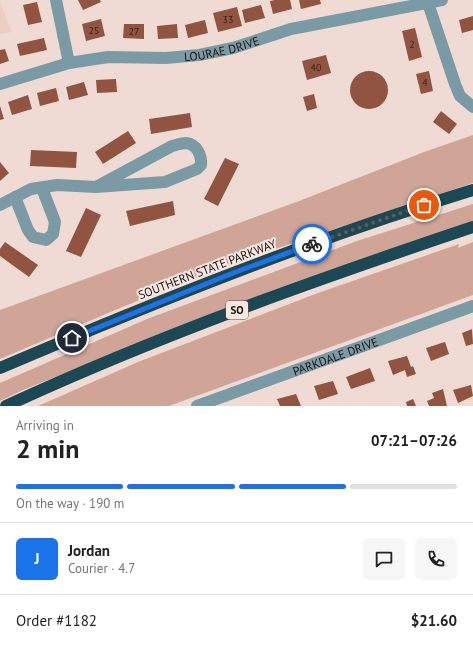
<!DOCTYPE html>
<html lang="en">
<head>
<meta charset="utf-8">
<style>
  body { margin:0; font-family:"PT Sans",sans-serif; background:#f6f6f6; color:#222; height:100vh; display:flex; flex-direction:column; font-size:15px; white-space:nowrap }
  * { box-sizing:border-box; margin:0 }
  p { font-size:13px; color:#767676 }
  .icon { flex:none; width:22px; height:22px; fill:none; stroke:currentColor; stroke-width:2; stroke-linecap:round; stroke-linejoin:round }
  .map { position:relative; height:406px; overflow:hidden }
  .details { display:flex; flex-direction:column; background:#fff; flex:1 }
  .details>* { flex:none }
  .pin { position:absolute; display:grid; place-items:center; width:34px; height:34px; color:#fff; margin:-17px; border:2px solid #fff; border-radius:50%; box-shadow:0 1px 4px #0007 }
  .courier { position:absolute; display:grid; place-items:center; width:40px; height:40px; margin:-20px; border:3px solid #1a73e8; border-radius:50%; background:#fff; color:#222; box-shadow:0 1px 5px #0007 }
  .headline em { font-style:normal; font-weight:600 }
  .headline div { display:flex; flex-direction:column-reverse }
  .headline { display:flex; align-items:center; justify-content:space-between; height:68px; padding:0 16px }
  h1 { font-size:26px; font-weight:600; line-height:30px }
  .bar { display:grid; grid-template-columns:repeat(4,1fr); gap:6px 4px; align-content:center; height:48px; padding:0 16px }
  .bar i { height:5px; border-radius:3px; background:#e0e0e0 }
  .bar .selected { background:#1a73e8 }
  .bar p { grid-column:span 4 }
  .line { display:flex; align-items:center; gap:10px; padding:0 16px; border-top:1px solid #e0e0e0 }
  .line div { flex:1 }
  .round { display:grid; place-items:center; flex:none; width:42px; height:42px; border-radius:6px; background:#f6f6f6 }
  .map>svg:first-child { display:block }
  .built { fill:#eccec5 }
  .green { fill:#d0a598 }
  .building { fill:#915440 }
  .lines { fill:none; stroke-linecap:round; stroke-linejoin:round }
  .minor { stroke:#7a9ba5; stroke-width:12 }
  .highway { stroke:#1b4854; stroke-width:12 }
  .done { stroke:#645853; stroke-width:4; stroke-dasharray:0 7.2 }
  .route { stroke:#1a73e8; stroke-width:5 }
  .labels { text-anchor:middle; dominant-baseline:central; stroke-width:4; stroke-linejoin:round; paint-order:stroke }
  .number-label { font-size:10px; fill:#36221a }
  .shield { fill:#fde8e1; stroke:#5d524d; stroke-width:1 }
  .shield-label { font-size:11px; font-weight:bold; fill:#18110e }
  .street-label { font-size:12px; fill:#18110e; stroke:#fde8e1 }
</style>
</head>
<body>
<div class="map">
<svg width="473" height="406" viewBox="0 0 473 406">
  <rect width="100%" height="100%" fill="#f0dbd4"/>
  <polygon class="built" points="0,2 12,32 0,34"/>
  <g class="green">
    <polygon points="473,135 473,183 230,264 120,308 0,359 0,310 299,201 424,152"/>
    <polygon points="473,204 473,221 169,331 23,390 0,401 0,383 147,319 357,241"/>
    <polygon points="473,242 473,295 169,406 38,406 138,362 318,293 459,244 458,248"/>
  </g>
  <g class="building">
    <polygon points="78,0 100,0 101,2 83,10"/>
    <polygon points="275,0 290,0 292,9 273,14 270,1"/>
    <polygon points="299,0 320,0 321,4 301,9"/>
    <polygon points="37,2 42,22 28,25 23,5"/>
    <polygon points="261,5 265,18 245,23 242,10"/>
    <polygon points="237,7 242,26 218,32 213,13"/>
    <polygon points="473,16 473,30 462,33 459,20"/>
    <polygon points="101,19 105,36 86,41 82,24"/>
    <polygon points="205,20 208,33 188,38 185,25"/>
    <polygon points="124,24 144,24 144,39 123,38"/>
    <polygon points="177,24 178,38 158,39 157,26"/>
    <polygon points="415,28 422,57 409,61 402,31"/>
    <polygon points="44,38 47,50 20,56 17,44"/>
    <polygon points="5,49 9,61 0,64 0,50"/>
    <polygon points="326,55 331,73 307,80 302,61"/>
    <polygon points="429,71 433,91 421,94 416,74"/>
    <circle cx="369" cy="90" r="19"/>
    <polygon points="116,79 117,92 97,93 96,80"/>
    <polygon points="84,82 88,95 69,100 66,87"/>
    <polygon points="56,88 59,101 40,106 37,93"/>
    <polygon points="314,94 317,108 307,111 303,97"/>
    <polygon points="28,95 32,109 12,115 8,102"/>
    <polygon points="0,106 4,119 0,120"/>
    <polygon points="441,111 457,124 449,134 433,122"/>
    <polygon points="190,113 192,127 151,134 149,119"/>
    <polygon points="128,131 136,143 103,164 95,152"/>
    <polygon points="31,150 77,152 76,168 30,166"/>
    <polygon points="225,158 239,164 218,206 204,199"/>
    <polygon points="0,162 9,173 0,181"/>
    <polygon points="173,201 175,215 130,226 126,211"/>
    <polygon points="86,208 101,215 81,257 66,251"/>
    <polygon points="5,242 38,265 29,277 0,256 0,249"/>
    <polygon points="472,329 473,344 466,346 462,333"/>
    <polygon points="445,342 449,354 431,361 426,348"/>
    <polygon points="407,356 411,367 413,366 416,374 407,377 405,370 393,375 388,361"/>
    <polygon points="370,368 375,381 351,389 346,377"/>
    <polygon points="333,381 338,394 319,400 314,386"/>
    <polygon points="471,385 473,396 458,403 453,390"/>
    <polygon points="443,389 447,406 429,406 427,401 434,398 432,393"/>
    <polygon points="296,394 301,406 280,406 277,399"/>
    <polygon points="413,399 416,406 407,406 406,402"/>
  </g>
  <g class="lines">
    <g class="minor">
      <polyline points="56,0 69,63"/>
      <polyline points="428,3 455,84 460,96 473,107"/>
      <path id="s1" d="M0 84 69 63 108 57 166 58 199 55 233 48 291 29 442 0"/>
      <polyline points="15,197 28,230 33,237 46,240 53,234 55,222 42,188"/>
      <path d="M0 205 31 189 57 185 96 187 165 182 197 169 201 165C202 156 197 144 186 143 182 143 176 145 172 146L96 187"/>
      <path id="s2" d="M197 406 473 306"/>
    </g>
    <g class="highway">
      <path d="M0 368C155 302 312 239 473 190"/>
      <path d="M6 406C157 336 315 280 473 227"/>
    </g>
  </g>
  <g class="lines">
    <polyline class="done" points="312,244 424,205"/>
    <polyline class="route" points="72,338 233,273 312,244"/>
  </g>
  <g class="labels">
    <g class="number-label">
      <text x="228" y="19">33</text>
      <text x="94" y="30">25</text>
      <text x="134" y="31">27</text>
      <text x="412" y="44">2</text>
      <text x="316" y="67">40</text>
      <text x="425" y="82">4</text>
    </g>
    <rect class="shield" x="226" y="301" width="22" height="18" rx="3"/>
    <g class="shield-label">
      <text x="237" y="310">SO</text>
    </g>
    <g class="street-label">
      <text stroke="none"><textPath href="#s1" startOffset="226">LOURAE DRIVE</textPath></text>
      <text transform="translate(207 269) rotate(-21)">SOUTHERN STATE PARKWAY</text>
      <text stroke="none"><textPath href="#s2" startOffset="147">PARKDALE DRIVE</textPath></text>
    </g>
  </g>
</svg>
<div class="pin" style="left:424px;top:205px;background:#ea580c"><svg class="icon" aria-label="bag" viewBox="0 0 24 24"><path d="M5 8h14l-1 12H6zM9 8a3 3 0 0 1 6 0"/></svg></div>
<div class="pin" style="left:72px;top:338px;background:#1f2937"><svg class="icon" aria-label="home" viewBox="0 0 24 24"><path d="M3 11l9-7 9 7M6 9v11h12V9"/></svg></div>
<div class="courier" style="left:312px;top:244px"><svg class="icon" aria-label="bike" viewBox="0 0 24 24"><circle cx="6" cy="16" r="4"/><circle cx="18" cy="16" r="4"/><path d="M6 16l4-8h5l3 8M10 8l3 8H6M13 5h3"/></svg></div>
</div>
<section class="details">
<div class="headline"><div><h1>2 min</h1><p>Arriving in</p></div><em>07:21–07:26</em></div>
<div class="bar"><i class="selected"></i><i class="selected"></i><i class="selected"></i><i></i><p>On the way · 190 m</p></div>
<div class="line" style="height:72px"><b class="round" style="background:#1a73e8;color:#fff">J</b><div><b>Jordan</b><p>Courier · 4.7</p></div><a class="round"><svg class="icon" aria-label="chat" viewBox="0 0 24 24"><path d="M4 5h16v11H9l-5 4z"/></svg></a><a class="round"><svg class="icon" aria-label="phone" viewBox="0 0 24 24"><path d="M5 4h4l2 5-3 2q2 4 5 5l2-3 5 2v4C11 20 4 13 5 4z"/></svg></a></div>
<div class="line" style="height:52px"><div>Order #1182</div><b>$21.60</b></div>
</section>
</body>
</html>
